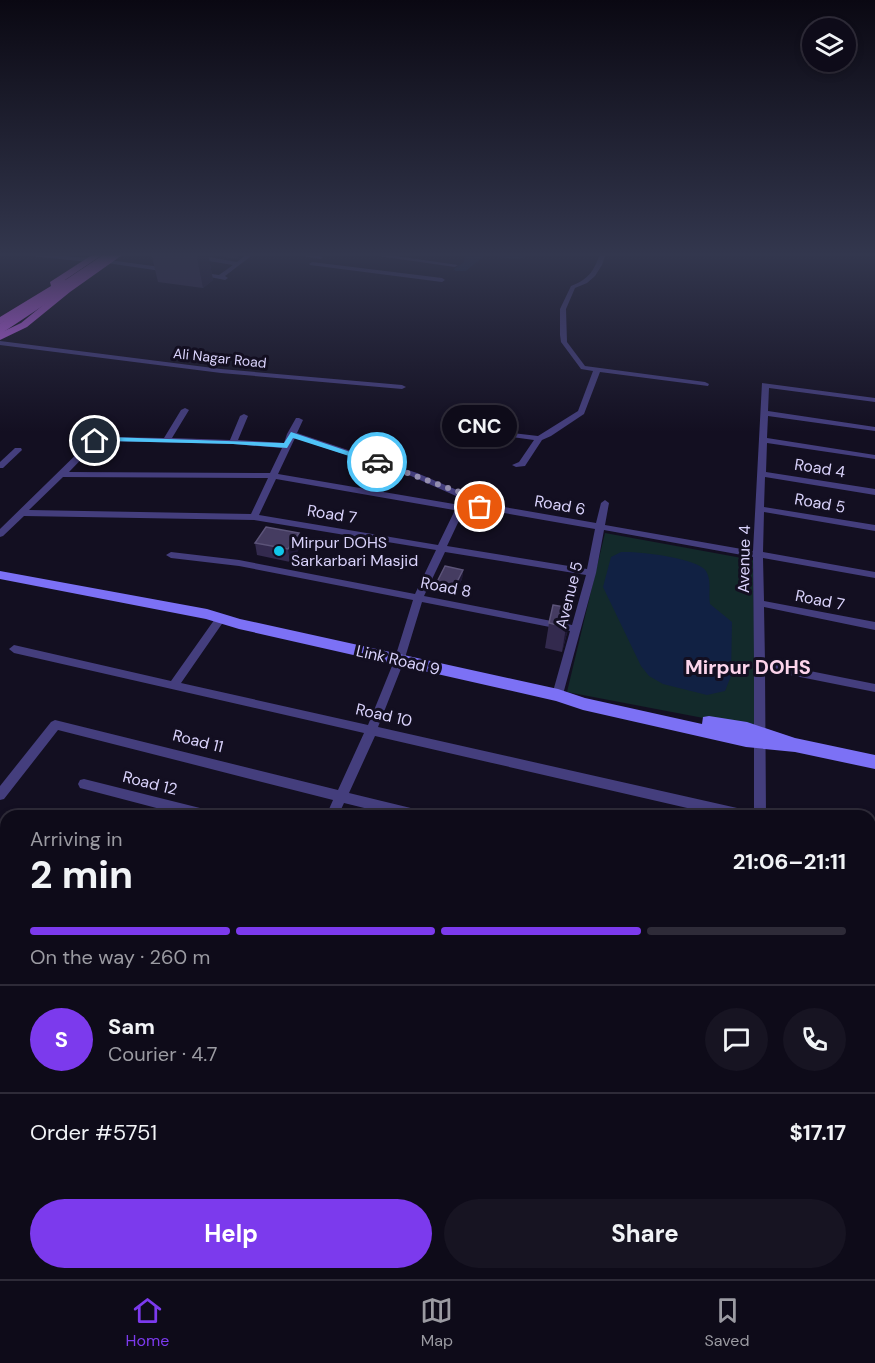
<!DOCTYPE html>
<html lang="en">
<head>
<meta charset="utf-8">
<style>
  body { margin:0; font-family:"DM Sans",sans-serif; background:#171422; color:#f1f3f6; height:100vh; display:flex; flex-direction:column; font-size:22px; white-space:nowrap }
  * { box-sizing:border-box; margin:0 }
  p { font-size:20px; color:#9b9ba2 }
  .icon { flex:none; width:33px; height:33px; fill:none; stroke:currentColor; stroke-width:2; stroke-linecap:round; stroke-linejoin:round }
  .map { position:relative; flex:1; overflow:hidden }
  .side { position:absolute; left:0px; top:810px; width:876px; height:470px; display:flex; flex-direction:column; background:#0e0b19; border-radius:18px 18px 0 0; box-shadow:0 3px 9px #0003,0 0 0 2px #2e2b38 }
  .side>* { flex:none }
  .tools { position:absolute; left:802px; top:18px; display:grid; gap:12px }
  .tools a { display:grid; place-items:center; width:54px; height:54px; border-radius:50%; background:#0e0b19; box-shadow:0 3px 9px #0003,0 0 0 2px #2e2b38; font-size:30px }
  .pin { position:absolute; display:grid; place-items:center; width:51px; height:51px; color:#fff; margin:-26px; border:3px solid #fff; border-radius:50%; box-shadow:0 2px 6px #0007 }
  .courier { position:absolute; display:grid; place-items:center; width:60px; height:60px; margin:-30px; border:4px solid #4fc3f7; border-radius:50%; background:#fff; color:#222; box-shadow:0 2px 8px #0007 }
  .bubble { position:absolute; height:42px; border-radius:21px; background:#0e0b19; box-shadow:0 3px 9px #0003,0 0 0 2px #2e2b38; font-size:20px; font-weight:700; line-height:42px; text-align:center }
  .overview em { font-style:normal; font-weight:700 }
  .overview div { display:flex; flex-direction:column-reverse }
  .overview { display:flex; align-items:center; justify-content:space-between; height:102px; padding:0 30px }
  h1 { font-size:39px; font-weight:700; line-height:45px }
  .bar { display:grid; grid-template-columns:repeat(4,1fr); gap:9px 6px; align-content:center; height:72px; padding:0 30px }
  .bar i { height:8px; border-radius:4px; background:#2e2b38 }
  .bar .current { background:#7c3aed }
  .bar p { grid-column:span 4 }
  .line { display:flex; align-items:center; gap:15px; padding:0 30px; border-top:2px solid #2e2b38 }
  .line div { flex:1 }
  .round { display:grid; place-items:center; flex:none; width:63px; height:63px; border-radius:32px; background:#171422 }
  .action { display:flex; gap:12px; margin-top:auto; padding:12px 30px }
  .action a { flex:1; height:69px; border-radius:36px; background:#7c3aed; color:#fff; font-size:24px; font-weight:700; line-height:69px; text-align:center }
  .action a+a { background:#171422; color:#f1f3f6 }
  .tabs { display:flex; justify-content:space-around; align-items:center; height:84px; border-top:2px solid #2e2b38; background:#0e0b19; font-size:16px; color:#9b9ba2 }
  .tabs a { display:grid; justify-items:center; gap:3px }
  .tabs .current { color:#7c3aed }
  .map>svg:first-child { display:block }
  .green { fill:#132a2b }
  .water { fill:#112143 }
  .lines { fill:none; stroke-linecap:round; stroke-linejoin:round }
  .canal { fill:#112143; fill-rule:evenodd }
  .street { fill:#443e7d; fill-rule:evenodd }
  .secondary { fill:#7c71f5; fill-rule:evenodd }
  .primary { fill:#c662f3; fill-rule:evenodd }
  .primary-bridge { stroke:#c662f3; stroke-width:9 }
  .wall { fill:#332a4e }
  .shaded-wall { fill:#1e1734 }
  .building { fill:#453c61; stroke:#5c5479; stroke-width:1.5 }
  .route { fill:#4fc3f7 }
  .done { stroke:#948eaf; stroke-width:6; stroke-dasharray:0 10.8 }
  .poi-dot { fill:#11c6e9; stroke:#130f21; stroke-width:2 }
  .labels { text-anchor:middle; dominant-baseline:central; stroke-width:6; stroke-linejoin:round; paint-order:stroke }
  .far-street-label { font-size:14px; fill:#dad3fc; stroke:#130f21 }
  .street-label { font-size:16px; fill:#dad3fc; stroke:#130f21 }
  .poi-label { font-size:16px; fill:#dad3fc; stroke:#130f21; text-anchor:start }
  .quarter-label { font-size:20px; font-weight:bold; fill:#fcd4eb; stroke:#130f21 }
</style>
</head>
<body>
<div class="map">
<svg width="875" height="1279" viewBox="0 0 875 1279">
  <rect width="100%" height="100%" fill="#130f21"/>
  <polygon class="green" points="605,533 753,560 756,728 567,692"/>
  <g class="water">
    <polygon points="465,253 532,253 535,255 517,259 484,256 466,271 455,271 454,269 464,262"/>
    <path d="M621 552C638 551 698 558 706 571 712 581 708 593 710 604L732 622 731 676 725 691 707 695 663 684 649 676 641 666 603 587 611 557Z"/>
  </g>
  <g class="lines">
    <g class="canal">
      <polygon points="0,866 6,868 6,882 0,880"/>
      <polygon points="870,1191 875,1193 875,1215 870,1213"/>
    </g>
    <g class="street">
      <polygon points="2,253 28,253 89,258 92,260 89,262"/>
      <polygon points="186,253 237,262 248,253 255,253 225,276 228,278 225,280 195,274 198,272 219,275 233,265 184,257"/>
      <polygon points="287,253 304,253 323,257 320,259"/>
      <polygon points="357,253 375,253 458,265 455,267"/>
      <path d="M600 253H606L602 265 595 276 587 283 575 288 566 309 567 342 585 366 705 382 709 384 708 386 600 372 584 414 551 436 542 440 525 466 516 467 512 465 519 462 534 440 496 435H446V431H496L538 436 578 411 593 371 581 369 561 342 560 335V309L571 286C588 280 595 270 600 253Z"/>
      <polygon points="109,260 168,268 171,270 168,272 107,263 107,261"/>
      <polygon points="312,262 442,278 445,280 442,282 310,265 309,264"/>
      <polygon points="0,341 221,369 402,385 406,387 402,389 221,373 0,345"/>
      <path d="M762 383 875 398V402L769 388 768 411 875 427V431L768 416 767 438 875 455V459L767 443 766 472 875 489V495L765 477 764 507 875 525V531L764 512 763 552 875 572V578L763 558 764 601 875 622V630L764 607 765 662 875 684V692L765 670 766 816H754V668L753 665 754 662 753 557 604 530 596 573 562 698H554L552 695 570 631 422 602 404 661 378 727 746 810 751 812 752 816H722L375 736 349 793 419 810 424 812 425 816H397L344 803 338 816H326L333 800 58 730 4 799 0 800V786L51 722 55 720 338 790 364 733 14 653 9 649 14 645 171 681 217 616 221 614 226 618 181 683 368 725 394 661 413 600 239 566 171 558 166 555 171 552 239 560 415 594 436 550 254 520 24 516 3 536 0 537V529L92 439 108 437 164 438 181 410 185 408 189 410 172 438 230 440 240 416 244 414 248 416 238 440 284 443 287 434 296 418H299L303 420 297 433 417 473 464 493 487 504 596 523 601 503 605 500 609 503 605 525 753 551ZM295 438 411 476 474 504H454L278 474ZM108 441 233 444 282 448 270 473 69 472 97 443ZM63 477 268 478 251 514 29 510ZM276 479 454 510H455L438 545 259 515ZM464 510H487L595 529 587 569 447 546ZM445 552 586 575 572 625 424 596Z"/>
      <polygon points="15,448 21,448 22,450 3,468 0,468 0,462"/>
      <polygon points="84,779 208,810 213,812 214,816 187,816 84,789 80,788 78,784 80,780"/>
      <polygon points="870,839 875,841 875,853 870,851"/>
      <polygon points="0,922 6,925 6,939 0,936"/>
      <polygon points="870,926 875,927 875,941 870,940"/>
      <polygon points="870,988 875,989 875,1005 870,1004"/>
      <polygon points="0,1095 6,1097 6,1115 0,1113"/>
      <polygon points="870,1105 875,1107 875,1123 870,1121"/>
      <polygon points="175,1274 194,1274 192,1279 173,1279"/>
      <polygon points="346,1274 364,1274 362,1279 344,1279"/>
    </g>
    <g class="secondary">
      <polygon points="0,571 207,609 240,619 558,689 585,698 702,724 703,717 709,716 747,722 795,738 875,755 875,769 795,752 746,747 583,710 556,701 239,629 206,619 0,579"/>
      <polygon points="535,1274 561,1274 559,1279 533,1279"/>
      <polygon points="565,1274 591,1274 589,1279 563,1279"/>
    </g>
    <g class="primary">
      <polygon points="95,253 105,253 65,280 67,284 0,324 0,317 51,286 50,282"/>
      <polygon points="115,253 125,253 70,292 27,327 0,340 0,333 21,323 64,288"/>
    </g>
    <polyline class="primary-bridge" points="0,329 114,253"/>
  </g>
  <g class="wall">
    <polygon points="151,253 244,253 237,259 208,254 213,280 203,288 158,282"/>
    <polygon points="255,543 301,546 290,562 257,555"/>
    <polygon points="463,570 462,579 454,596 436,592 436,584"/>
    <polygon points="571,608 567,633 562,652 545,648 549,623"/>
  </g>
  <g class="shaded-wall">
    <polygon points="196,253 208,253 213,280 203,288"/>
    <polygon points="236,253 244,253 237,259"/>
    <polygon points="299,533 301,546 290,562 288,549"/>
    <polygon points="463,570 462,579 454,596 454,588"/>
    <polygon points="571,608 567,633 562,652 566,627"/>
  </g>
  <g class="building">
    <polygon points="266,527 299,533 288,549 255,543"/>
    <polygon points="445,566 463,570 454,588 436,584"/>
    <polygon points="553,605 571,608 566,627 549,623"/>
  </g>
  <linearGradient id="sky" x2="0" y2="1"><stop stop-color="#0a0812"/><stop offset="0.59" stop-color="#33374e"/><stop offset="1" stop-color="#33374e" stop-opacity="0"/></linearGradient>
  <rect width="875" height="432" fill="url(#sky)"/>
  <polygon class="route" points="291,432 380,462 374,464 293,438 287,448 233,444 108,441 95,443 91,441 108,437 284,443"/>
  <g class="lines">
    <polyline class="done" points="377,462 462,493 487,507 480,507"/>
  </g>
  <circle class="poi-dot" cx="279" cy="551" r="6"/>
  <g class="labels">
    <g class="far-street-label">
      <text transform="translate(220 358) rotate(6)">Ali Nagar Road</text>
    </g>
    <g class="street-label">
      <text transform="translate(820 468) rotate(9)">Road 4</text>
      <text transform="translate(820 503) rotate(10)">Road 5</text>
      <text transform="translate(560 505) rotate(10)">Road 6</text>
      <text transform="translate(332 514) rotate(9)">Road 7</text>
      <text transform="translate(744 559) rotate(-89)">Avenue 4</text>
      <text transform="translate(446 587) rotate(11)">Road 8</text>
      <text transform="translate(569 595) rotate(-76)">Avenue 5</text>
      <text transform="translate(820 600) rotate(11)">Road 7</text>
      <text transform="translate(398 660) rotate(13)">Link Road 9</text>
      <text transform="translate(384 715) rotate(13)">Road 10</text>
      <text transform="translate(198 741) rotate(14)">Road 11</text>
      <text transform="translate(150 783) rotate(14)">Road 12</text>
    </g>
    <g class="poi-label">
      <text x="291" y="542">Mirpur DOHS<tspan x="291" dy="18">Sarkarbari Masjid</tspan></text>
    </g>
    <g class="quarter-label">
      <text x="748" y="667">Mirpur DOHS</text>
    </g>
  </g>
</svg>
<div class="tools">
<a><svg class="icon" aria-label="layers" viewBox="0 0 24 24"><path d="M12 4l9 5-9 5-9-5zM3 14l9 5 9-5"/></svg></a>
</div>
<div class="pin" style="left:480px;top:507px;background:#ea580c"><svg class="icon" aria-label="bag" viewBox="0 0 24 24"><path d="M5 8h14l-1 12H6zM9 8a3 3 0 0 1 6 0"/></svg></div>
<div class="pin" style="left:95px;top:441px;background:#1f2937"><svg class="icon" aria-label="home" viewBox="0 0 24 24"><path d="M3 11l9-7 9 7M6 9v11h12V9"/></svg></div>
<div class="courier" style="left:377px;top:462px"><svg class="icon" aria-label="car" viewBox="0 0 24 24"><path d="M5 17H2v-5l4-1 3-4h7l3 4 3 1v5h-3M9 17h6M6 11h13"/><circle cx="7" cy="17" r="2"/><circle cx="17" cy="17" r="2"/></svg></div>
<div class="bubble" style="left:442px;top:405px;width:75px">CNC</div>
<section class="side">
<div class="overview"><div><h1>2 min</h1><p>Arriving in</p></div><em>21:06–21:11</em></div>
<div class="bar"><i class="current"></i><i class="current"></i><i class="current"></i><i></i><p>On the way · 260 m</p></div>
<div class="line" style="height:108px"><b class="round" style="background:#7c3aed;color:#fff">S</b><div><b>Sam</b><p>Courier · 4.7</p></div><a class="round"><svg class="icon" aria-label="chat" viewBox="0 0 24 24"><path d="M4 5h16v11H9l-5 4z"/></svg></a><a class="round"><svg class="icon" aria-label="phone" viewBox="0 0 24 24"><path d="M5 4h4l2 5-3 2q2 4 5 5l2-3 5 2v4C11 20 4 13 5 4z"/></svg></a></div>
<div class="line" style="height:78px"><div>Order #5751</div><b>$17.17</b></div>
<div class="action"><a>Help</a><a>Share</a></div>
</section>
</div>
<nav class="tabs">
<a class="current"><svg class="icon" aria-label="home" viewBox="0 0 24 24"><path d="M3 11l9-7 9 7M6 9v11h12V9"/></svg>Home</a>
<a><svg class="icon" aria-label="map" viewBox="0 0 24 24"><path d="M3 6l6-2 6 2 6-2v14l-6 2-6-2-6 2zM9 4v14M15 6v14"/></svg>Map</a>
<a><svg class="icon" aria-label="saved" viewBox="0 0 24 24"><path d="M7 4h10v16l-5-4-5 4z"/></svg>Saved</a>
</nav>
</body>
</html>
